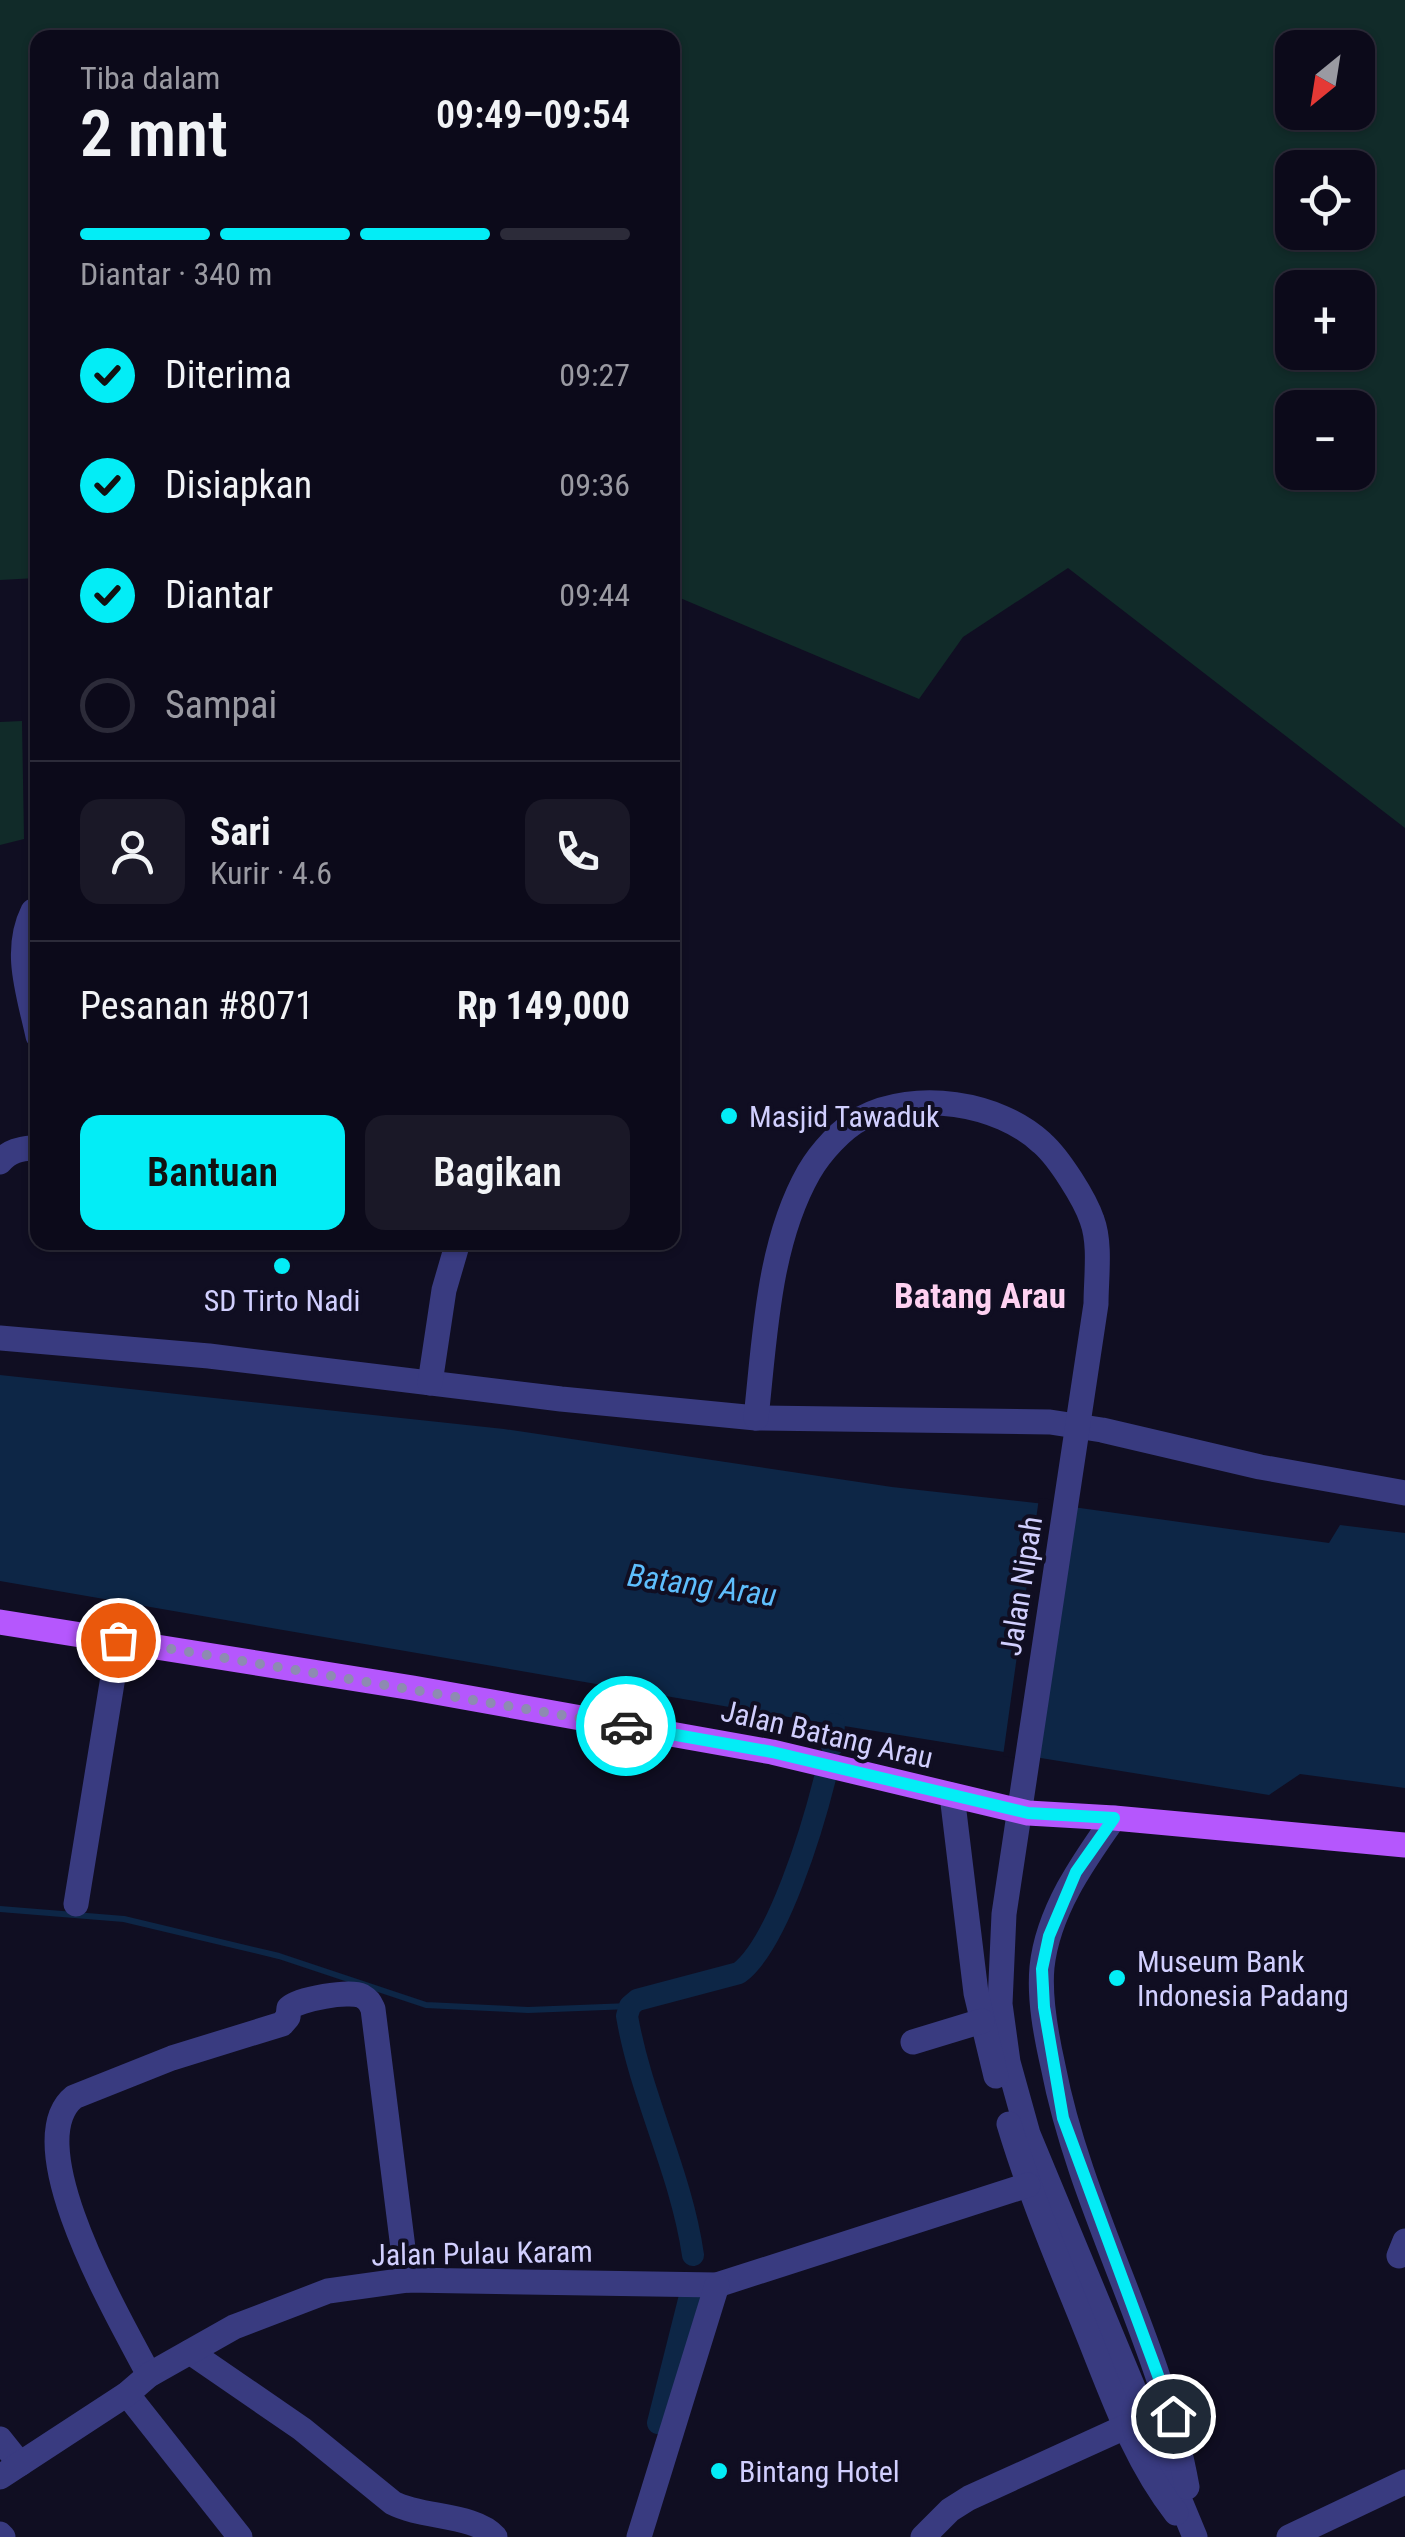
<!DOCTYPE html>
<html lang="id">
<head>
<meta charset="utf-8">
<style>
  body { margin:0; font-family:"Roboto Condensed",sans-serif; background:#1a1827; color:#f1f3f6; height:100vh; display:flex; flex-direction:column; font-size:38px; white-space:nowrap }
  * { box-sizing:border-box; margin:0 }
  p { font-size:32px; color:#9a9aa2 }
  .icon { flex:none; width:55px; height:55px; fill:none; stroke:currentColor; stroke-width:2; stroke-linecap:round; stroke-linejoin:round }
  .map { position:relative; flex:1; overflow:hidden }
  .side { position:absolute; left:30px; top:30px; width:650px; height:1220px; display:flex; flex-direction:column; background:#0c0a1a; border-radius:20px; box-shadow:0 2px 8px #0004,0 0 0 2px #2c2b39 }
  .side>* { flex:none }
  .needle { width:65px; rotate:210deg }
  .fabs { position:absolute; left:1275px; top:30px; display:grid; gap:20px }
  .fabs a { display:grid; place-items:center; width:100px; height:100px; border-radius:20px; background:#0c0a1a; box-shadow:0 2px 8px #0004,0 0 0 2px #2c2b39; font-size:50px }
  .pin { position:absolute; display:grid; place-items:center; width:85px; height:85px; color:#fff; margin:-42px; border:5px solid #fff; border-radius:50%; box-shadow:0 2px 10px #0007 }
  .courier { position:absolute; display:grid; place-items:center; width:100px; height:100px; margin:-50px; border:8px solid #03edf6; border-radius:50%; background:#fff; color:#222; box-shadow:0 2px 12px #0007 }
  .summary em { font-style:normal; font-weight:600 }
  .summary div { display:flex; flex-direction:column-reverse }
  .summary { display:flex; align-items:center; justify-content:space-between; height:170px; padding:0 50px }
  h1 { font-size:65px; font-weight:600; line-height:75px }
  .bar { display:grid; grid-template-columns:repeat(4,1fr); gap:15px 10px; align-content:center; height:120px; padding:0 50px }
  .bar i { height:12px; border-radius:8px; background:#2c2b39 }
  .bar .current { background:#03edf6 }
  .bar p { grid-column:span 4 }
  .line { display:flex; align-items:center; gap:25px; padding:0 50px; border-top:2px solid #2c2b39 }
  .line div { flex:1 }
  .round { display:grid; place-items:center; flex:none; width:105px; height:105px; border-radius:20px; background:#1a1827 }
  ol { padding:0 50px; list-style:none }
  li { display:flex; align-items:center; gap:30px; height:110px }
  li p { margin-inline-start:auto }
  li .icon { padding:10px; border-radius:50%; background:#03edf6; color:#111; stroke-width:4 }
  li:last-child { color:#9a9aa2 }
  li i { width:55px; height:55px; border:5px solid #2c2b39; border-radius:50% }
  .primary-button { display:flex; gap:20px; margin-top:auto; padding:20px 50px }
  .primary-button a { flex:1; height:115px; border-radius:20px; background:#03edf6; color:#111; font-size:40px; font-weight:600; line-height:115px; text-align:center }
  .primary-button a+a { background:#1a1827; color:#f1f3f6 }
  .map>svg:first-child { display:block }
  .green { fill:#112b29; fill-rule:evenodd }
  .water { fill:#0d2646 }
  .pier { fill:#100e22 }
  .lines { fill:none; stroke-linecap:round; stroke-linejoin:round }
  .stream { stroke:#0d2646; stroke-width:6 }
  .canal { stroke:#0d2646; stroke-width:22 }
  .minor { stroke:#393b80; stroke-width:25 }
  .major { stroke:#b557fd; stroke-width:25 }
  .done { stroke:#8d8bb1; stroke-width:10; stroke-dasharray:0 18 }
  .route { stroke:#03edf6; stroke-width:12 }
  .poi-dot { fill:#03edf6; stroke:#100e22; stroke-width:4 }
  .labels { text-anchor:middle; dominant-baseline:central; stroke-width:8; stroke-linejoin:round; paint-order:stroke }
  .poi-label { font-size:30px; fill:#d1cffe; stroke:#100e22; text-anchor:start }
  .street-label { font-size:30px; fill:#d1cffe; stroke:#100e22 }
  .water-label { font-size:32px; font-style:italic; fill:#5ebefd; stroke:#100e22 }
  .quarter-label { font-size:35px; font-weight:bold; fill:#fed1f1; stroke:#100e22 }
</style>
</head>
<body>
<div class="map">
<svg width="1405" height="2537" viewBox="0 0 1405 2537">
  <rect width="100%" height="100%" fill="#100e22"/>
  <g class="green">
    <path d="M0 0H1405V828L1068 568 963 637 919 699 673 595 672 38H38L37 578 0 580ZM1292 48H1358V112H1292ZM1292 168H1358V232H1292ZM1292 288H1358V352H1292ZM1292 408H1358V472H1292Z"/>
    <polygon points="22,721 24,839 0,845 0,722"/>
  </g>
  <polygon class="water" points="0,1375 504,1429 892,1487 1080,1508 1329,1543 1340,1525 1405,1533 1405,1788 1300,1774 1269,1795 764,1713 0,1581"/>
  <polygon class="pier" points="1039,1498 1075,1502 1036,1762 1003,1756"/>
  <g class="lines">
    <polyline class="stream" points="0,1909 124,1919 279,1956 426,2005 528,2010 630,2006"/>
    <g class="canal">
      <polyline points="832,1746 834,1724"/>
      <path d="M693 2255C681 2172 641 2098 627 2016L630 2006 637 2000 739 1973C778 1944 813 1826 825 1778"/>
      <polyline points="658,2423 691,2292"/>
    </g>
    <g class="minor">
      <path d="M33 911C13 951 29 994 38 1036"/>
      <path d="M0 1162C11 1149 22 1149 38 1147"/>
      <polyline points="0,1338 209,1356 561,1399 756,1418 1050,1422 1102,1430 1260,1467 1405,1493"/>
      <polyline points="430,1383 444,1290 458,1242"/>
      <path d="M756 1418C765 1337 768 1244 809 1172 820 1153 842 1128 862 1118 915 1090 998 1102 1042 1143 1059 1158 1085 1199 1092 1220 1101 1244 1096 1278 1096 1304L1004 1914 1000 2004 1008 2062 1028 2134 1195 2537"/>
      <polyline points="952,1795 976,1993 996,2076"/>
      <path d="M1114 1818C1083 1862 1048 1911 1042 1967 1039 1999 1046 2035 1053 2066 1081 2211 1161 2341 1187 2487"/>
      <polyline points="76,1904 119,1640"/>
      <polyline points="913,2042 982,2021"/>
      <path d="M1009 2124C1030 2194 1058 2260 1085 2327 1111 2391 1133 2458 1176 2513"/>
      <polyline points="1399,2256 1405,2241"/>
      <path d="M190 2352 302 2429 393 2503C422 2518 475 2514 495 2537"/>
      <path d="M149 2375C122 2323 16 2144 74 2097L172 2058 282 2024 288 2017 289 2008C299 1999 349 1990 362 1996 369 2000 370 2003 373 2009L407 2280"/>
      <polyline points="127,2394 240,2537"/>
      <polyline points="0,2439 20,2464"/>
      <polyline points="0,2477 127,2394 149,2375 234,2327 328,2291 407,2280 717,2285 1028,2185"/>
      <polyline points="0,2534 3,2537"/>
      <polyline points="639,2537 717,2285"/>
      <polyline points="923,2537 950,2510 969,2498 1125,2427"/>
      <polyline points="1289,2537 1405,2482"/>
    </g>
    <polyline class="major" points="0,1622 413,1688 772,1752 1028,1813 1114,1818 1405,1845"/>
  </g>
  <g class="lines">
    <polyline class="done" points="118,1640 626,1726"/>
    <polyline class="route" points="626,1726 772,1752 1028,1813 1114,1818 1076,1872 1049,1936 1042,1969 1044,2007 1063,2118 1173,2416"/>
  </g>
  <g class="poi-dot">
    <circle cx="729" cy="1116" r="10"/>
    <circle cx="282" cy="1266" r="10"/>
    <circle cx="1117" cy="1978" r="10"/>
    <circle cx="719" cy="2471" r="10"/>
  </g>
  <g class="labels">
    <g class="poi-label">
      <text x="749" y="1116">Masjid Tawaduk</text>
      <text x="282" y="1300" text-anchor="middle">SD Tirto Nadi</text>
      <text x="1137" y="1961">Museum Bank<tspan x="1137" dy="34">Indonesia Padang</tspan></text>
      <text x="739" y="2471">Bintang Hotel</text>
    </g>
    <g class="street-label">
      <text transform="translate(1021 1586) rotate(-81)">Jalan Nipah</text>
      <text transform="translate(827 1734) rotate(13)">Jalan Batang Arau</text>
      <text transform="translate(482 2253) rotate(-1)">Jalan Pulau Karam</text>
    </g>
    <g class="water-label">
      <text transform="translate(702 1585) rotate(8)">Batang Arau</text>
    </g>
    <g class="quarter-label">
      <text x="980" y="1296">Batang Arau</text>
    </g>
  </g>
</svg>
<div class="fabs">
<a><svg class="needle" viewBox="-14 -14 28 28"><path d="M0-13l5 13h-10z" fill="#e53935"/><path d="M0 13l5-13h-10z" fill="#9a9aa2"/></svg></a>
<a><svg class="icon" aria-label="locate" viewBox="0 0 24 24"><circle cx="12" cy="12" r="6"/><path d="M12 2v4M12 18v4M2 12h4M18 12h4"/></svg></a>
<a>+</a>
<a>−</a>
</div>
<div class="pin" style="left:118px;top:1640px;background:#ea580c"><svg class="icon" aria-label="bag" viewBox="0 0 24 24"><path d="M5 8h14l-1 12H6zM9 8a3 3 0 0 1 6 0"/></svg></div>
<div class="pin" style="left:1173px;top:2416px;background:#1f2937"><svg class="icon" aria-label="home" viewBox="0 0 24 24"><path d="M3 11l9-7 9 7M6 9v11h12V9"/></svg></div>
<div class="courier" style="left:626px;top:1726px"><svg class="icon" aria-label="car" viewBox="0 0 24 24"><path d="M5 17H2v-5l4-1 3-4h7l3 4 3 1v5h-3M9 17h6M6 11h13"/><circle cx="7" cy="17" r="2"/><circle cx="17" cy="17" r="2"/></svg></div>
<section class="side">
<div class="summary"><div><h1>2 mnt</h1><p>Tiba dalam</p></div><em>09:49–09:54</em></div>
<div class="bar"><i class="current"></i><i class="current"></i><i class="current"></i><i></i><p>Diantar · 340 m</p></div>
<ol>
<li><svg class="icon" aria-label="check" viewBox="0 0 24 24"><path d="M5 12l5 5 9-10"/></svg>Diterima<p>09:27</p></li>
<li><svg class="icon" aria-label="check" viewBox="0 0 24 24"><path d="M5 12l5 5 9-10"/></svg>Disiapkan<p>09:36</p></li>
<li><svg class="icon" aria-label="check" viewBox="0 0 24 24"><path d="M5 12l5 5 9-10"/></svg>Diantar<p>09:44</p></li>
<li><i></i>Sampai</li>
</ol>
<div class="line" style="height:180px"><a class="round"><svg class="icon" aria-label="person" viewBox="0 0 24 24"><circle cx="12" cy="8" r="4"/><path d="M4 21q1-7 8-7t8 7"/></svg></a><div><b>Sari</b><p>Kurir · 4.6</p></div><a class="round"><svg class="icon" aria-label="phone" viewBox="0 0 24 24"><path d="M5 4h4l2 5-3 2q2 4 5 5l2-3 5 2v4C11 20 4 13 5 4z"/></svg></a></div>
<div class="line" style="height:130px"><div>Pesanan #8071</div><b>Rp 149,000</b></div>
<div class="primary-button"><a>Bantuan</a><a>Bagikan</a></div>
</section>
</div>
</body>
</html>
